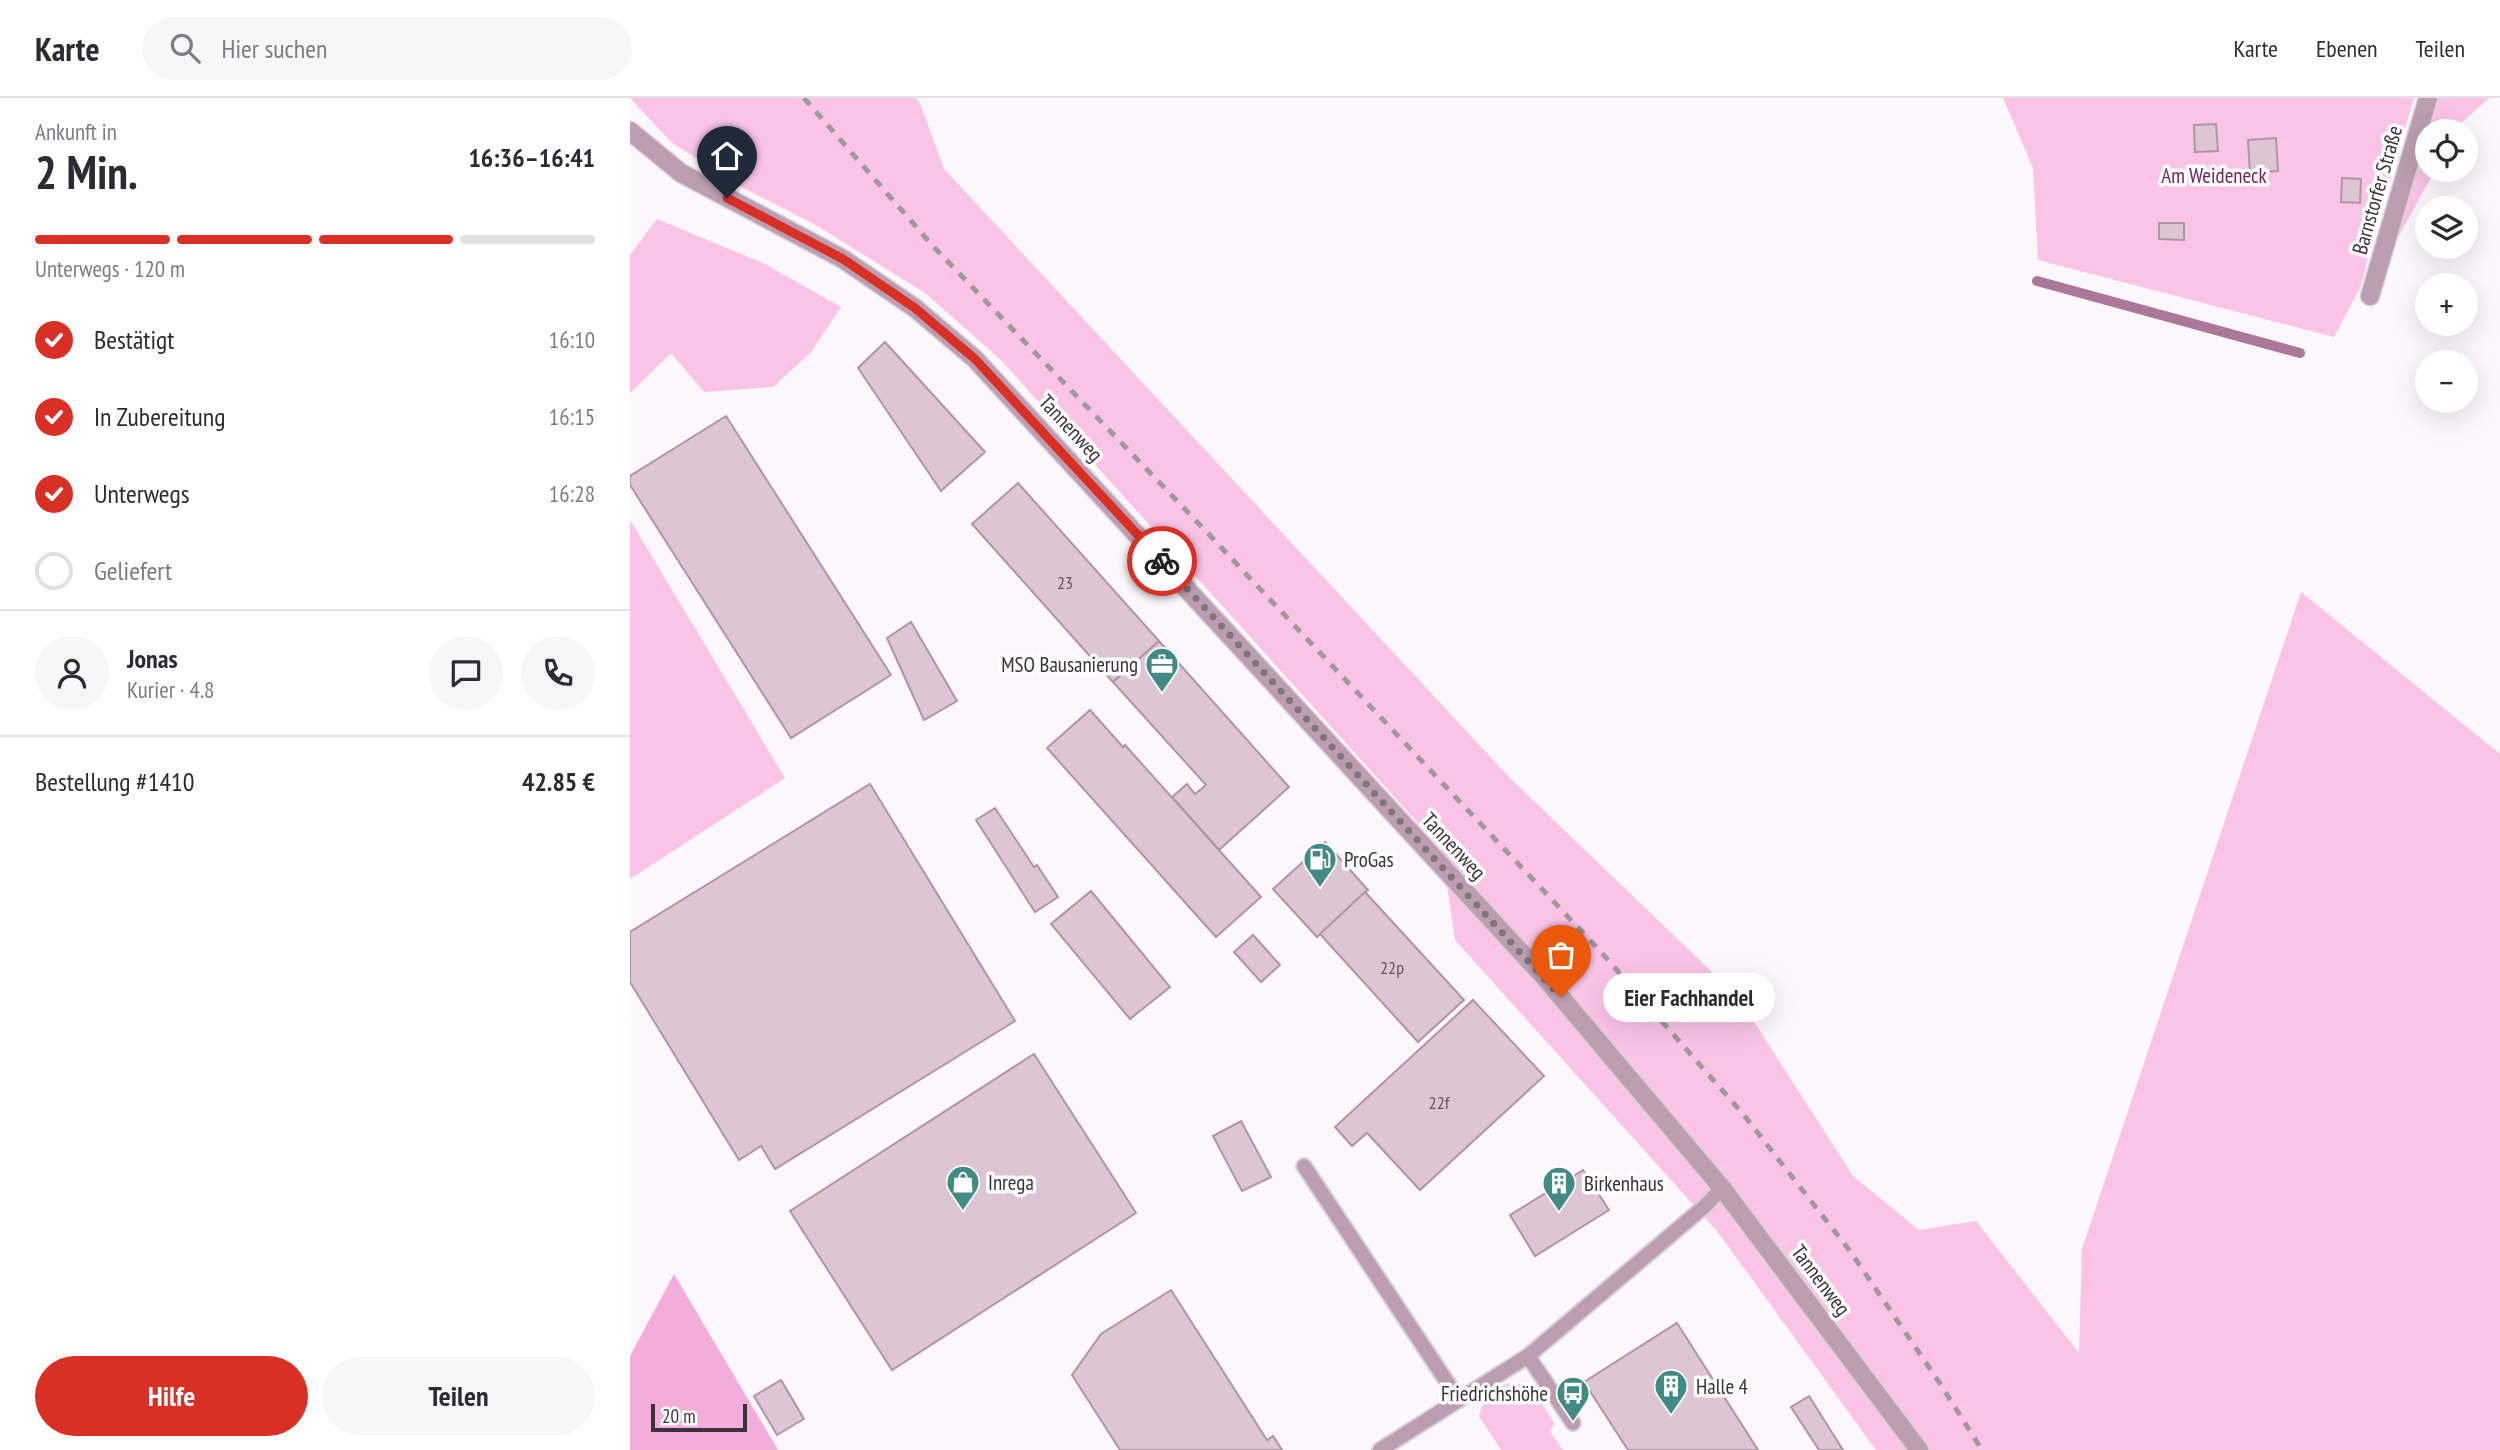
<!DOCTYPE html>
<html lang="de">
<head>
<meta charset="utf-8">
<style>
  body { margin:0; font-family:"PT Sans Narrow",sans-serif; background:#f7f7f7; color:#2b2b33; height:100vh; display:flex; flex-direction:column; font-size:26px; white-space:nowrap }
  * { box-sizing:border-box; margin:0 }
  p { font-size:23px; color:#7c7c81 }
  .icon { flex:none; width:38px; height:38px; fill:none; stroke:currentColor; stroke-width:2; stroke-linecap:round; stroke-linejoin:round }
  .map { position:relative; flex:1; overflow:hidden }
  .sheet { display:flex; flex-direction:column; background:#fff; width:630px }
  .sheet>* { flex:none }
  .buttons { position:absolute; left:1785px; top:21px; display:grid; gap:14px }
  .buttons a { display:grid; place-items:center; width:63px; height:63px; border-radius:50%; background:#fff; box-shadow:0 7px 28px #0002; font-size:35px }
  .scale { position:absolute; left:21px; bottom:18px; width:96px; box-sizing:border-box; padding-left:7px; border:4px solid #3b3137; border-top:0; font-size:19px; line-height:24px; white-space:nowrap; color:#3b3137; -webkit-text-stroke:5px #fff; paint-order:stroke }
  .pin { position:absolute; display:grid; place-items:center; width:60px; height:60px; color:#fff; margin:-72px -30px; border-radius:50% 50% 50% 0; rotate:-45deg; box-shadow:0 0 7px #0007 }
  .pin .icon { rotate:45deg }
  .courier { position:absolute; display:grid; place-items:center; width:70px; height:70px; margin:-35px; border:5px solid #d93025; border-radius:50%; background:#fff; color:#222; box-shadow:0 2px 9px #0007 }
  .bubble { position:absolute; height:49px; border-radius:24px; background:#fff; box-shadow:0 7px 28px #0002; font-size:23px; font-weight:700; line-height:49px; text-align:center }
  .overview em { font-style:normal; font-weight:700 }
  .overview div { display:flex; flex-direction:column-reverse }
  .overview { display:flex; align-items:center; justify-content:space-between; height:119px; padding:0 35px }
  h1 { font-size:46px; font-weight:700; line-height:52px }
  .bar { display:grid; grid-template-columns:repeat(4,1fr); gap:10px 7px; align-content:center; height:84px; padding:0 35px }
  .bar i { height:9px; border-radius:5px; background:#e1e1e2 }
  .bar .current { background:#d93025 }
  .bar p { grid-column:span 4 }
  .line { display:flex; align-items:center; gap:18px; padding:0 35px; border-top:2px solid #e1e1e2 }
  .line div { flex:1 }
  .round { display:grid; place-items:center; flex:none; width:74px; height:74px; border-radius:37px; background:#f7f7f7 }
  ol { padding:0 35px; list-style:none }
  li { display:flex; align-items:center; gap:21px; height:77px }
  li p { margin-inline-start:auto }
  li .icon { padding:7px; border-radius:50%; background:#d93025; color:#fff; stroke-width:4 }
  li:last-child { color:#7c7c81 }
  li i { width:38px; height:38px; border:4px solid #e1e1e2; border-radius:50% }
  .cta { display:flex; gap:14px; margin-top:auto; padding:14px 35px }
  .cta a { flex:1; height:80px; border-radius:42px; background:#d93025; color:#fff; font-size:28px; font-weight:700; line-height:80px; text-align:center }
  .cta a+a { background:#f7f7f7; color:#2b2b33 }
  header { display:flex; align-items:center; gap:42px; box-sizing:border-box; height:98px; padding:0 35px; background:#fff; border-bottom:2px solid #e1e1e2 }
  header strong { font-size:33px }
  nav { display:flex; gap:38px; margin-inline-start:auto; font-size:24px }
  .search { width:490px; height:63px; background:#f7f7f7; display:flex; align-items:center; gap:18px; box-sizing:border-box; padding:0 24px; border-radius:38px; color:#7c7c81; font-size:26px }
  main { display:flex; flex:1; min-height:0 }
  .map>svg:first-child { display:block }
  .green { fill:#fbc4e7 }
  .forest { fill:#f3adda }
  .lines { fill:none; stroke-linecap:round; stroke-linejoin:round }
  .stream { stroke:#ab7899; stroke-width:10 }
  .building { fill:#dec5d5; stroke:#ae96a5; stroke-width:2 }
  .service-casing { stroke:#d9d3d7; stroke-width:18 }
  .minor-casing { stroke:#d9d3d7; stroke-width:21 }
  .tertiary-casing { stroke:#d9d3d7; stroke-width:21 }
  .service { stroke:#bc9db1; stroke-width:14 }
  .minor { stroke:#bc9db1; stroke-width:18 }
  .tertiary { stroke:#bc9db1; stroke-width:18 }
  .rail { stroke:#9f989c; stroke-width:5; stroke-dasharray:9 9; stroke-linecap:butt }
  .done { stroke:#7f767b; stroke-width:7; stroke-dasharray:0 12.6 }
  .route { stroke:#d93025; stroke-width:9 }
  .labels { text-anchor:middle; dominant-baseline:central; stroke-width:7; stroke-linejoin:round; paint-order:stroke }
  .number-label { font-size:18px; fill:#64565e }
  .park-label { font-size:21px; fill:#72235c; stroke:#fff }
  .street-label { font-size:21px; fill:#3b3137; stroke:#fff }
  .poi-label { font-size:21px; fill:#3b3137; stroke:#fff; text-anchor:start }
</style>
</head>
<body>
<header>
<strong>Karte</strong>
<div class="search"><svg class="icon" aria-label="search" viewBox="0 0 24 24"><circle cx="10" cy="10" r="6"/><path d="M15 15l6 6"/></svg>Hier suchen</div>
<nav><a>Karte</a><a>Ebenen</a><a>Teilen</a></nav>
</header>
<main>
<section class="sheet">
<div class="overview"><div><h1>2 Min.</h1><p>Ankunft in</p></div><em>16:36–16:41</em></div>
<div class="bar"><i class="current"></i><i class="current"></i><i class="current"></i><i></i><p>Unterwegs · 120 m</p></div>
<ol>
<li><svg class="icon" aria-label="check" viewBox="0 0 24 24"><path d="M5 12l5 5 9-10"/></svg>Bestätigt<p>16:10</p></li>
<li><svg class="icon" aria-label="check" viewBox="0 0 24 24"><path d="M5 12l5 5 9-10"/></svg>In Zubereitung<p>16:15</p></li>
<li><svg class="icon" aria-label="check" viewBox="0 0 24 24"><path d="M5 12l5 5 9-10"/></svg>Unterwegs<p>16:28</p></li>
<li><i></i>Geliefert</li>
</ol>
<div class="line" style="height:126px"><a class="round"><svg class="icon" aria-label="person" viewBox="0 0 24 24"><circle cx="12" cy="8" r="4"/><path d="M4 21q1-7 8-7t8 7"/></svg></a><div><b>Jonas</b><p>Kurier · 4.8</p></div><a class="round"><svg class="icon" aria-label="chat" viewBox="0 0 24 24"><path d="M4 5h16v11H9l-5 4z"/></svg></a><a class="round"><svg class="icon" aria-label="phone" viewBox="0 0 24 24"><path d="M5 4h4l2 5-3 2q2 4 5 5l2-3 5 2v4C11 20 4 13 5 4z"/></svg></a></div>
<div class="line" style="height:91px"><div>Bestellung #1410</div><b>42.85 €</b></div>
<div class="cta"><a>Hilfe</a><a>Teilen</a></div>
</section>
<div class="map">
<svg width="1870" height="1352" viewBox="0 0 1870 1352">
  <rect width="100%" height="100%" fill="#fcf7fa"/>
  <g class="green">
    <polygon points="0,0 286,0 290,5 314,71 880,680 1108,899 1223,1078 1289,1132 1346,1123 1449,1255 1452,1151 1671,494 1870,656 1870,1352 1246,1352 1087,1133 825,842 812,752 371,262 295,195 184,126 117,92 42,45"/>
    <polygon points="1373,0 1784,0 1741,147 1731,188 1704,239 1408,162 1403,70"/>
    <polygon points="1807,0 1859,0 1831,25 1827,33 1797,33 1797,72 1805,72 1761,152"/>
    <polygon points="27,121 133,165 211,209 181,254 143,289 74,294 41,255 0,295 0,157"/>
    <polygon points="0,422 155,680 0,781"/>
    <path d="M880 1285 900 1287 924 1325 920 1334 933 1352H871L849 1318C854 1300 863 1292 880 1285Z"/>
  </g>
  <polygon class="forest" points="44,1176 148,1352 0,1352 0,1258"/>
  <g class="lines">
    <polyline class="stream" points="1407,183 1670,255"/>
  </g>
  <g class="building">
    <polygon points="1586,26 1588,53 1565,54 1564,27"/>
    <polygon points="1646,40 1648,73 1620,75 1618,42"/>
    <polygon points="1712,80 1731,81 1730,105 1711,104"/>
    <polygon points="1529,125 1554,125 1554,142 1529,141"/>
    <polygon points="255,244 355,354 311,393 228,270"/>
    <polygon points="96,318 261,577 161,640 0,387 0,378"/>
    <polygon points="388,385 529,543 483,584 342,426"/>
    <polygon points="281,524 327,603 294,622 257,540"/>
    <polygon points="529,543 659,689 589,752 542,699 557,686 565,696 576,687 483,584"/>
    <polygon points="460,612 493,649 495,647 631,799 586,839 417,650"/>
    <polygon points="240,686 385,923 145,1071 131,1048 109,1062 0,884 0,834"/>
    <polygon points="365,710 404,769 407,767 428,799 405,814 346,722"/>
    <polygon points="695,744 738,792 687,839 643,791"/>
    <polygon points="461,793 540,889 500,921 421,826"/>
    <polygon points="735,794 834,902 788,944 690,836"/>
    <polygon points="623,837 650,867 631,884 604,854"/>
    <polygon points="843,902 914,978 790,1092 737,1035 722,1048 705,1029"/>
    <polygon points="404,956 506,1115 262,1272 160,1113"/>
    <polygon points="611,1023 641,1079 612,1093 583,1038"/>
    <polygon points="953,1072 979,1112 905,1158 880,1117"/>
    <polygon points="541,1192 637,1342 643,1338 652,1352 490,1352 442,1277 471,1236"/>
    <polygon points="1047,1225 1128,1352 998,1352 954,1284"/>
    <polygon points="151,1282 174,1321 147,1337 124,1298"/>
    <polygon points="1179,1298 1213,1352 1189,1352 1161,1309"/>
  </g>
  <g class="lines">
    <defs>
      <g id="service">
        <polyline points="674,1068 829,1302"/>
        <polyline points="898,1258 943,1325"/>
        <polyline points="750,1352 898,1258 1075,1108 1092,1090"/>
      </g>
      <polyline id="minor" points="1740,198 1798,0"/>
      <polyline id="tertiary" points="0,33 51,75 213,161 285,210 345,261 914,879 1092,1090 1289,1352"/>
    </defs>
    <use href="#service" class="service-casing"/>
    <use href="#minor" class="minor-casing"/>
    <use href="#tertiary" class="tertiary-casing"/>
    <use href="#service" class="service"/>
    <use href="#minor" class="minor"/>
    <use href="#tertiary" class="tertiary"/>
    <polyline class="rail" points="174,0 302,147 572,429 971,854 1113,1016 1220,1153 1309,1284 1352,1352"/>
  </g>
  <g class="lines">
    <polyline class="done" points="532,463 931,899"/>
    <polyline class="route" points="97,100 213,161 285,210 345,261 532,463"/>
  </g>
  <defs>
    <symbol id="office-pin" viewBox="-11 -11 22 30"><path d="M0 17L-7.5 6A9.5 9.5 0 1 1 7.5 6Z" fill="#428a86" stroke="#fff"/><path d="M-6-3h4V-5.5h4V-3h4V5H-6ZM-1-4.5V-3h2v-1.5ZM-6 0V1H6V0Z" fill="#fff"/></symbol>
    <symbol id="fuel-pin" viewBox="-11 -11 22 30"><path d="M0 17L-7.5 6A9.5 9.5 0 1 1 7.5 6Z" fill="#428a86" stroke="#fff"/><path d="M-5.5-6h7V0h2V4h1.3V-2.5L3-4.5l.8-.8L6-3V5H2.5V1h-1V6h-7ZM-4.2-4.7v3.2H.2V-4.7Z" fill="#fff"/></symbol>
    <symbol id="shop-pin" viewBox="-11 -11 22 30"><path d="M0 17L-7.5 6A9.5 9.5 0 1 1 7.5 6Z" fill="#428a86" stroke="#fff"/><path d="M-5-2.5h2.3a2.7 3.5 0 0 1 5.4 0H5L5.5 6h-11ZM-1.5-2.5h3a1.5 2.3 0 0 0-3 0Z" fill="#fff"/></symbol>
    <symbol id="building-pin" viewBox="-11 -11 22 30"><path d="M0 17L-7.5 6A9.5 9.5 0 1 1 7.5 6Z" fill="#428a86" stroke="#fff"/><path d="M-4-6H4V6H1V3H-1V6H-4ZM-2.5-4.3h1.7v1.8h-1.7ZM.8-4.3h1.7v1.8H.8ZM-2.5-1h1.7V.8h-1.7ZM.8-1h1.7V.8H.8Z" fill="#fff"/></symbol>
    <symbol id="bus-pin" viewBox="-11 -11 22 30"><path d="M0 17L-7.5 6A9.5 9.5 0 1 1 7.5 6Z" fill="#428a86" stroke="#fff"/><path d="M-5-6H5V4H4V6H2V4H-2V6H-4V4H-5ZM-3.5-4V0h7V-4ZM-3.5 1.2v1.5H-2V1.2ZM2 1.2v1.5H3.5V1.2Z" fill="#fff"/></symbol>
  </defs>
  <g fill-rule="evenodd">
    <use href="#office-pin" x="513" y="547" width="38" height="52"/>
    <use href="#fuel-pin" x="671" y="742" width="38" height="52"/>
    <use href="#shop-pin" x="314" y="1065" width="38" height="52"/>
    <use href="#building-pin" x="910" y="1066" width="38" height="52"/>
    <use href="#building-pin" x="1022" y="1269" width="38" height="52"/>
    <use href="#bus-pin" x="924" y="1276" width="38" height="52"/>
  </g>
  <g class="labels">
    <g class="number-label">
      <text x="435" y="484">23</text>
      <text x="762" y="869">22p</text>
      <text x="809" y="1004">22f</text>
    </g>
    <g class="park-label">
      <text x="1584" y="77">Am Weideneck</text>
    </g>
    <g class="street-label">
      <text transform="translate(1747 92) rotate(-74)">Barnstorfer Straße</text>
      <text transform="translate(441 330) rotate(47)">Tannenweg</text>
      <text transform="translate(824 748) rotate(47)">Tannenweg</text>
      <text transform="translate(1191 1182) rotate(53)">Tannenweg</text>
    </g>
    <g class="poi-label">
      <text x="508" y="566" text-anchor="end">MSO Bausanierung</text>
      <text x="714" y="761">ProGas</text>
      <text x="358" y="1084">Inrega</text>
      <text x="954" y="1085">Birkenhaus</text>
      <text x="1066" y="1288">Halle 4</text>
      <text x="918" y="1295" text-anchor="end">Friedrichshöhe</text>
    </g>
  </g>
</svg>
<div class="buttons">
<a><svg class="icon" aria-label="locate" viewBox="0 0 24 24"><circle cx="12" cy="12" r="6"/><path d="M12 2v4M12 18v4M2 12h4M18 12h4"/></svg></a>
<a><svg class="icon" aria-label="layers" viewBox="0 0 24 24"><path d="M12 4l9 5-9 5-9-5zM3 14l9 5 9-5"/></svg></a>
<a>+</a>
<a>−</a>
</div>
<div class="scale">20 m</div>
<div class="pin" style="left:931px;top:899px;background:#ea580c"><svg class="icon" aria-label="bag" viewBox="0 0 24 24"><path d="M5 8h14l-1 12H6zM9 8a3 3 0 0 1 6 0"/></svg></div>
<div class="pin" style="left:97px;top:100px;background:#1f2937"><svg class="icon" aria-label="home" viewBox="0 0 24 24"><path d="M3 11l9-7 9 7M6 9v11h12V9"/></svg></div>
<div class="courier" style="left:532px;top:463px"><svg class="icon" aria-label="bike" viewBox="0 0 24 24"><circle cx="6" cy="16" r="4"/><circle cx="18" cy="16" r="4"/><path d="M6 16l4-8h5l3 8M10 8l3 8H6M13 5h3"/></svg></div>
<div class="bubble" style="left:973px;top:875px;width:172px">Eier Fachhandel</div>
</div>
</main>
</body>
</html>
